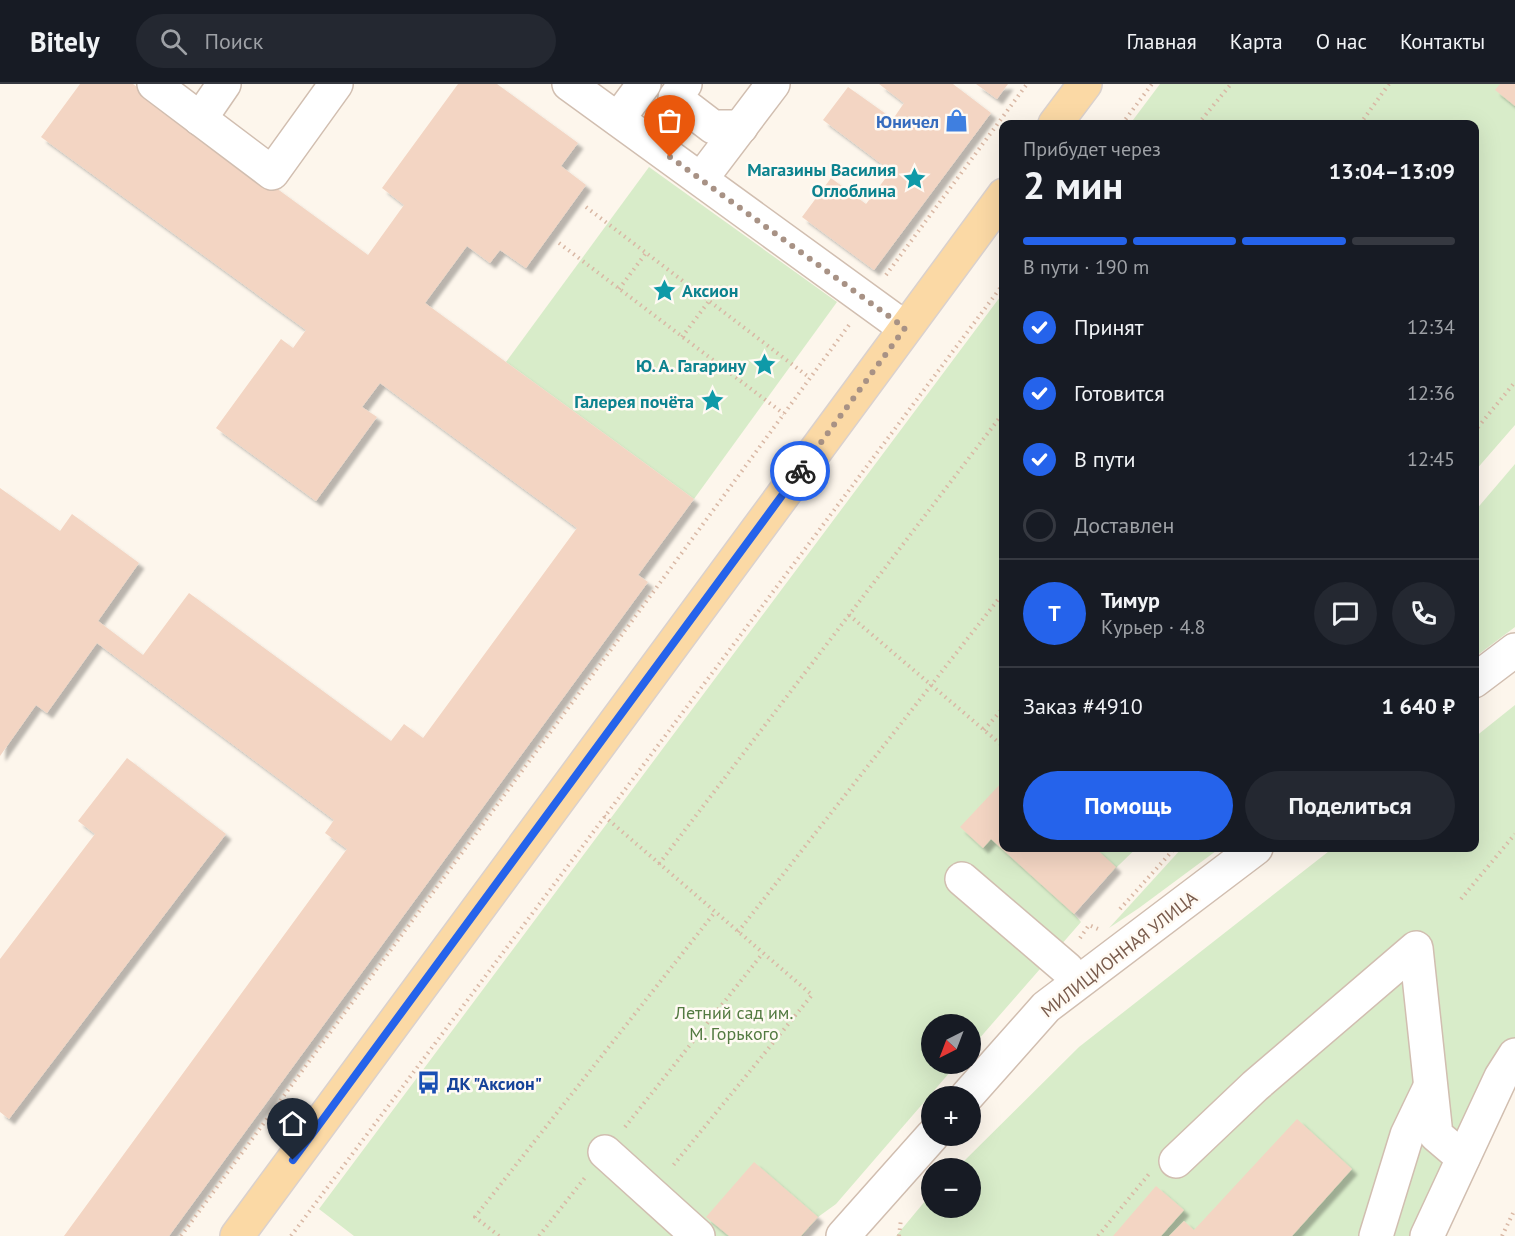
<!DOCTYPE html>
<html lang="ru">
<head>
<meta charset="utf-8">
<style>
  body { margin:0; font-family:"PT Sans",sans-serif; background:#242831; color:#f1f3f6; height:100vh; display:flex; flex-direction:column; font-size:22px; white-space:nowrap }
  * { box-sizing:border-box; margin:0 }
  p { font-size:20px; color:#9ea1a6 }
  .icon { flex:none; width:33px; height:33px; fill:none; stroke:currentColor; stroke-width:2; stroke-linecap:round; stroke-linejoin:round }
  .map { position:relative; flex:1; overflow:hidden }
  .side { position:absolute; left:999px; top:36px; width:480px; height:732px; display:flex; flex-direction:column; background:#171b24; border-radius:12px; box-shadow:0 6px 24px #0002 }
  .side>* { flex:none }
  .needle { width:39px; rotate:222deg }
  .fabs { position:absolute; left:921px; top:930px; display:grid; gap:12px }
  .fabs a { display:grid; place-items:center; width:60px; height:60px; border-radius:50%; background:#171b24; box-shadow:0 6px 24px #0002; font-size:30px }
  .pin { position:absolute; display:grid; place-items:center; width:51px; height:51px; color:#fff; margin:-62px -26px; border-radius:50% 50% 50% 0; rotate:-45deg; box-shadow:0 0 6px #0007 }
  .pin .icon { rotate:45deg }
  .courier { position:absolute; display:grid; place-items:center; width:60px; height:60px; margin:-30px; border:4px solid #2563eb; border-radius:50%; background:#fff; color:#222; box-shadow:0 2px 8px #0007 }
  .head em { font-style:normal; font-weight:800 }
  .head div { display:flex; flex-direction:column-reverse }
  .head { display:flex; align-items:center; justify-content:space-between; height:102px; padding:0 24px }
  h1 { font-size:39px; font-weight:800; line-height:45px }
  .bar { display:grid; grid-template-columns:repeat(4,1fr); gap:9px 6px; align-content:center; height:72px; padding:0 24px }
  .bar i { height:8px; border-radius:4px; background:#363941 }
  .bar .selected { background:#2563eb }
  .bar p { grid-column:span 4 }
  .line { display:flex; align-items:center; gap:15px; padding:0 24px; border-top:2px solid #363941 }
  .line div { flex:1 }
  .round { display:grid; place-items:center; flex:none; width:63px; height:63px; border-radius:32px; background:#242831 }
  ol { padding:0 24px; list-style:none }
  li { display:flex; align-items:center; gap:18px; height:66px }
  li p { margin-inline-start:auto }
  li .icon { padding:6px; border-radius:50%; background:#2563eb; color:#fff; stroke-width:4 }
  li:last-child { color:#9ea1a6 }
  li i { width:33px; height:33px; border:3px solid #363941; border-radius:50% }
  .cta { display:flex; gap:12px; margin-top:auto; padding:12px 24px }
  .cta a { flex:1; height:69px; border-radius:36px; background:#2563eb; color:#fff; font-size:24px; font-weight:800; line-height:69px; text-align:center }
  .cta a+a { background:#242831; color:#f1f3f6 }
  header { display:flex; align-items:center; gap:36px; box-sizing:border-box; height:84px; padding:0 30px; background:#171b24; border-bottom:2px solid #363941 }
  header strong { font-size:28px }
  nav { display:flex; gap:33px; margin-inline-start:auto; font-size:21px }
  .search { width:420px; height:54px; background:#242831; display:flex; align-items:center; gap:15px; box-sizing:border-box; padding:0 21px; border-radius:33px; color:#9ea1a6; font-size:22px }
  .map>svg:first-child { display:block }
  .green { fill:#d8ecc9 }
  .building { fill:#f3d5c3; filter:url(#shadow) }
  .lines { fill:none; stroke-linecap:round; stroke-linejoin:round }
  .minor-casing { stroke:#d1beb0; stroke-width:36 }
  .major-casing { stroke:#dad1cd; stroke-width:36 }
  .path { stroke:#d9b8a5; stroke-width:4; stroke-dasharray:1.5 4.5; stroke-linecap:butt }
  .minor { stroke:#fff; stroke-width:33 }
  .major { stroke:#fbd9a5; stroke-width:33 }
  .done { stroke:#a89285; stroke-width:6; stroke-dasharray:0 10.8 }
  .route { stroke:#2563eb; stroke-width:8 }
  .labels { text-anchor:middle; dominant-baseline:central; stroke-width:5; stroke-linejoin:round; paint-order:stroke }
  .shop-label { font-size:18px; font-weight:bold; fill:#366cbe; stroke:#fffaf3; text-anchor:end }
  .culture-label { font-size:18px; font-weight:bold; fill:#0d838f; stroke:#fffaf3; text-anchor:end }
  .street-label { font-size:18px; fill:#7a5c4d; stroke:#fffaf3 }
  .park-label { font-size:18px; fill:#537a41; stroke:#fffaf3 }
  .transit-label { font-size:18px; font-weight:bold; fill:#164399; stroke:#fffaf3; text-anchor:start }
</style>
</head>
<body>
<header>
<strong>Bitely</strong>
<div class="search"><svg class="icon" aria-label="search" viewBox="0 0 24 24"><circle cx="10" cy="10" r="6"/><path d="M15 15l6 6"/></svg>Поиск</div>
<nav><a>Главная</a><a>Карта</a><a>О нас</a><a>Контакты</a></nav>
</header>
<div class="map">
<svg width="1515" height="1152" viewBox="0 0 1515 1152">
  <defs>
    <filter id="shadow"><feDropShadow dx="5.5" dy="5.5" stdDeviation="1.5" flood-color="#0004"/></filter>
  </defs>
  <rect width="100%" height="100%" fill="#fdf6ec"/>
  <g class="green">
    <polygon points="1160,0 1515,0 1515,341 1475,387 1474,40 1130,40"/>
    <polygon points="649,83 837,218 694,415 506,278"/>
    <path d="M1003 209 1004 764H1137C1115 784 1093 806 1074 830L1081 838 971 964 970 940H932V980H957L836 1120 818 1133 802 1152H354L319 1125Z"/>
    <polygon points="1515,380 1515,543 1475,573 1474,444 1479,438 1475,433 1475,427"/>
    <polygon points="1515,621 1515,963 1420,1152 896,1152 931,1110 932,1124 970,1124 970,1084 957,1084 1079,963 1333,764 1474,764 1475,653"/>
    <polygon points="1182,764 1220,764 1139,824 1109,844"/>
  </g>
  <g class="building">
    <polygon points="80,0 133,0 368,171 404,121 382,104 458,0 497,0 578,59 561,82 586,101 526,184 500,166 490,179 467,162 425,219 694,415 638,491 648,498 169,1152 64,1152 347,765 325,749 334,736 97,559 47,629 36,621 0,672 0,404 60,447 72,430 139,479 98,537 143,571 189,509 391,657 404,640 423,654 577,444 380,299 362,323 377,333 316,417 216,344 281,255 293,264 306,246 41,53"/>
    <polygon points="879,0 953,0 991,29 874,186 802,133 831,94 866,120 891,87 823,36 848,3 893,35 904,19"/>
    <polygon points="976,0 1008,0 997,15"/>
    <polygon points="1500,0 1515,0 1515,22 1495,6"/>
    <polygon points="127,674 226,750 9,1035 0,1028 0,875 95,750 78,737"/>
    <polygon points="1004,696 1004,764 1095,764 1116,783 1074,830 991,755 983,764 960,743"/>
    <polygon points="1297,1035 1352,1085 1292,1152 1169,1152 1184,1137 1194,1146"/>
    <polygon points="754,1078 818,1133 801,1152 729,1152 706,1133"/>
    <polygon points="1156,1102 1184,1126 1161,1152 1113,1152"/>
  </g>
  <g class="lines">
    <defs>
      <g id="minor">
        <polyline points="154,0 272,89 336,0"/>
        <polyline points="569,0 905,244"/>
        <polyline points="685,0 675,14 713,43 741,43"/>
        <polyline points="200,35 224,0"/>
        <polyline points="618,35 644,0"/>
        <polyline points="701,95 773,0"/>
        <polyline points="1474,597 1515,566"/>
        <polyline points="962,795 1067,885"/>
        <polyline points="967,1012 1046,923 1256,764"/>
        <polyline points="605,1068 698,1152"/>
        <polyline points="1176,1077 1255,1002 1416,864 1436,1051 1463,1074"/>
        <polyline points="843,1152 932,1052"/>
        <polyline points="1376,1152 1407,1051 1430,1003"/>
        <polyline points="1427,1152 1501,993 1515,971"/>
      </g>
      <g id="major">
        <polyline points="1055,40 1085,0"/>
        <polyline points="237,1152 1004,111"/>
      </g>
    </defs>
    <use href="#minor" class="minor-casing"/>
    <use href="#major" class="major-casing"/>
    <g class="path">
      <polyline points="1122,40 1152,0"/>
      <polyline points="1198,40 1231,0"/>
      <polyline points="1360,40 1389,0"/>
      <polyline points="586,123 810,294"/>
      <polyline points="559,159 784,330"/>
      <polyline points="886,191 1027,0"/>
      <polyline points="619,205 646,169"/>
      <polyline points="682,253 709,217"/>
      <polyline points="1474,348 1515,298"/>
      <polyline points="849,531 1004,663"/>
      <polyline points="984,646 1004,623"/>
      <polyline points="604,732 812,911 671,1084"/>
      <polyline points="659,780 1004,328"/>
      <polyline points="1461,815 1515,750"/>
      <polyline points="1120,825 1175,764"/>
      <polyline points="738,848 1004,508"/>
      <polyline points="1080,854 1089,841 1098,845"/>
      <polyline points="625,1043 763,869"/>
      <polyline points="181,1152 849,241"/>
      <polyline points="291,1152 1004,199"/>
      <polyline points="499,1152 475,1133 715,828"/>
      <polyline points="539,1152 587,1091"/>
      <polyline points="899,1152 901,1135"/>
      <polyline points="1098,1152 1149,1090"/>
      <polyline points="1502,1152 1515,1125"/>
    </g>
    <use href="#minor" class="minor"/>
    <use href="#major" class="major"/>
  </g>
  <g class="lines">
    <polyline class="done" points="670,73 905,244 800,387"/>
    <polyline class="route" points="293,1076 800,387"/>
  </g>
  <defs>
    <symbol id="shop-bare" viewBox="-9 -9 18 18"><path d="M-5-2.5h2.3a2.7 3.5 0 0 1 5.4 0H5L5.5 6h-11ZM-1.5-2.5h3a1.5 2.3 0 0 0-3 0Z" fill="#3f7fe0" stroke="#fffaf3" stroke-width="2.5" paint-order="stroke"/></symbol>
    <symbol id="sight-bare" viewBox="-9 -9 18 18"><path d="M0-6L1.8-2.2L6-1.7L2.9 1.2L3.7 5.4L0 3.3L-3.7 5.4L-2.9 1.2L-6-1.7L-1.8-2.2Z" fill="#0f9aa8" stroke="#fffaf3" stroke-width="2.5" paint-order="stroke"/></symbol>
    <symbol id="bus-bare" viewBox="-9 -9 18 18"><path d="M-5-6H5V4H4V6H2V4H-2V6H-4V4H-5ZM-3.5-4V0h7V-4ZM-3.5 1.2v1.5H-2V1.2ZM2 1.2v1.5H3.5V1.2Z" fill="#1a4fb4" stroke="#fffaf3" stroke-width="2.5" paint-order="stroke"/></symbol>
  </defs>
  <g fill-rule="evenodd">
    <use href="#shop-bare" x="940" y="20" width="33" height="33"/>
    <use href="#sight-bare" x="898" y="78" width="33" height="33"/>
    <use href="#sight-bare" x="648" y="190" width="33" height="33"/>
    <use href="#sight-bare" x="748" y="264" width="33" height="33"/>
    <use href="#sight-bare" x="696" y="300" width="33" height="33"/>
    <use href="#bus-bare" x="412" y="982" width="33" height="33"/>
  </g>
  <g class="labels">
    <g class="shop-label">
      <text x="939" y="37">Юничел</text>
    </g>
    <g class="culture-label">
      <text x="896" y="85">Магазины Василия<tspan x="896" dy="21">Оглоблина</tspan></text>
      <text x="682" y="206" text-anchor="start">Аксион</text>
      <text x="746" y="281">Ю. А. Гагарину</text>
      <text x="694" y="317">Галерея почёта</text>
    </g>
    <g class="street-label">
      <text transform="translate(1119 870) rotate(-38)">МИЛИЦИОННАЯ УЛИЦА</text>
    </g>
    <g class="park-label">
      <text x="734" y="928">Летний сад им.<tspan x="734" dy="21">М. Горького</tspan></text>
    </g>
    <g class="transit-label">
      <text x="447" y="999">ДК "Аксион"</text>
    </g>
  </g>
</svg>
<div class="fabs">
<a><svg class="needle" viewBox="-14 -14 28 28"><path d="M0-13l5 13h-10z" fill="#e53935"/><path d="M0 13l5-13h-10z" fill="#9ea1a6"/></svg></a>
<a>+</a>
<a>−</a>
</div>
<div class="pin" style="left:670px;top:73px;background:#ea580c"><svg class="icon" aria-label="bag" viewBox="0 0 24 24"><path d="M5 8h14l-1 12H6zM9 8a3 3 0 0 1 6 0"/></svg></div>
<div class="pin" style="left:293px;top:1076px;background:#1f2937"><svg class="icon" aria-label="home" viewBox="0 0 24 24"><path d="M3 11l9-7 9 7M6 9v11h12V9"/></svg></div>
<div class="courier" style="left:800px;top:387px"><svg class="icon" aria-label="bike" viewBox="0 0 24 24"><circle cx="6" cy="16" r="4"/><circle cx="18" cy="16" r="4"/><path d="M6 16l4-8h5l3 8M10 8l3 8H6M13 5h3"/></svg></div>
<section class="side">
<div class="head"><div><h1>2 мин</h1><p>Прибудет через</p></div><em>13:04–13:09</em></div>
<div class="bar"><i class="selected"></i><i class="selected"></i><i class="selected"></i><i></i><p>В пути · 190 m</p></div>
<ol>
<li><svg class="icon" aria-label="check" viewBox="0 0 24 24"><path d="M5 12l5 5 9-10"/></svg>Принят<p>12:34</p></li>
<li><svg class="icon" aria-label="check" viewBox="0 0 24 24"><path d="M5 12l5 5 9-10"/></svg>Готовится<p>12:36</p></li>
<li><svg class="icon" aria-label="check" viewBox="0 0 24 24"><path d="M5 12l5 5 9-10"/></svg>В пути<p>12:45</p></li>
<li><i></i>Доставлен</li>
</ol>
<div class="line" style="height:108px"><b class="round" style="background:#2563eb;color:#fff">Т</b><div><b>Тимур</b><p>Курьер · 4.8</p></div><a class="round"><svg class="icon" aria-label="chat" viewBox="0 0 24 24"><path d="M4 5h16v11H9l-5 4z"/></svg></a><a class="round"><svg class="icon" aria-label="phone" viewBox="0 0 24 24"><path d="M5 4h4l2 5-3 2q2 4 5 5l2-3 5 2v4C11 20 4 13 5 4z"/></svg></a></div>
<div class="line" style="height:78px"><div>Заказ #4910</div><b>1 640 ₽</b></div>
<div class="cta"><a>Помощь</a><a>Поделиться</a></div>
</section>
</div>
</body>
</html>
